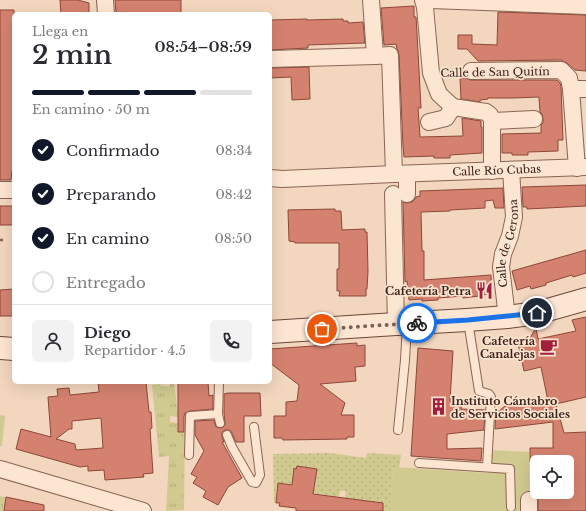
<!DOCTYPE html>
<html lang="es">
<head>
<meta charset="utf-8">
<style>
  body { margin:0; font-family:"Libre Baskerville",serif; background:#f2f2f3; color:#2b2b33; height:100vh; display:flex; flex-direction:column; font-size:15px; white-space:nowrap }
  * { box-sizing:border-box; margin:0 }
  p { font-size:13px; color:#7c7c81 }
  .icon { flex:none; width:22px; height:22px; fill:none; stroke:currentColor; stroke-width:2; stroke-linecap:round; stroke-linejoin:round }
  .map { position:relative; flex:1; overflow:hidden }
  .drawer { position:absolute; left:12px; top:12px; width:260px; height:372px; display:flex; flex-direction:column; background:#fff; border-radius:6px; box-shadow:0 4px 16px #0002 }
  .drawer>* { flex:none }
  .tools { position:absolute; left:530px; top:455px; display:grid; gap:8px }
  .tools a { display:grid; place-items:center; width:44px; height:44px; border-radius:6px; background:#fff; box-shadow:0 4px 16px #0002; font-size:20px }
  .pin { position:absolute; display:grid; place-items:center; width:34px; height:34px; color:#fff; margin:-17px; border:2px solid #fff; border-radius:50%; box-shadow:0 1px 4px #0007 }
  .courier { position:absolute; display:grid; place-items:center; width:40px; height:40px; margin:-20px; border:3px solid #1a73e8; border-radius:50%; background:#fff; color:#222; box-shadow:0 1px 5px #0007 }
  .overview em { font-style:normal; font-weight:600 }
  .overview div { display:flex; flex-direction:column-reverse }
  .overview { display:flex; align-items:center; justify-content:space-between; height:68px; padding:0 20px }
  h1 { font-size:26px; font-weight:600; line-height:30px }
  .bar { display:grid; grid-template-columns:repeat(4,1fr); gap:6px 4px; align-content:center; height:48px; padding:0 20px }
  .bar i { height:5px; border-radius:3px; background:#e1e1e2 }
  .bar .selected { background:#111827 }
  .bar p { grid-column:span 4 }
  .line { display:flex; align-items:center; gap:10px; padding:0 20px; border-top:1px solid #e1e1e2 }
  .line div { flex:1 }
  .round { display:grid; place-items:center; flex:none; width:42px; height:42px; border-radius:6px; background:#f2f2f3 }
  ol { padding:0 20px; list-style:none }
  li { display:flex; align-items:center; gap:12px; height:44px }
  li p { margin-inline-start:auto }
  li .icon { padding:4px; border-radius:50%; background:#111827; color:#fff; stroke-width:4 }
  li:last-child { color:#7c7c81 }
  li i { width:22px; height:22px; border:2px solid #e1e1e2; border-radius:50% }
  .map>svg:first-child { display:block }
  .grass { fill:url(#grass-tufts) }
  .garden { fill:url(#garden-dots) }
  .pitch { fill:#d1ca90 }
  .building { fill:#d4826f; stroke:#8d4738; fill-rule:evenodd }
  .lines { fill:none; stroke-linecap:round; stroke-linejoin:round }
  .lane-casing { stroke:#8b6554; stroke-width:10 }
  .street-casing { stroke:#8b6554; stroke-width:18 }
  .secondary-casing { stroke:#6d4738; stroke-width:24 }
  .path { stroke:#8b6554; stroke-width:2.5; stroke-dasharray:3 2; stroke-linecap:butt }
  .lane { stroke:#fce5d1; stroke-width:8 }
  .street { stroke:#fce5d1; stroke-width:16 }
  .secondary { stroke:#fce5d1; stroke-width:22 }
  .done { stroke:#7a6254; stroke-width:4; stroke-dasharray:0 7.2 }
  .route { stroke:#1a73e8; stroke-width:5 }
  .labels { text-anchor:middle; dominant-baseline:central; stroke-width:3.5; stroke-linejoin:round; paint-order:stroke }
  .street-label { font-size:11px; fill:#39231b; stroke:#f9e2cd }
  .poi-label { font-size:11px; font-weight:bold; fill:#39231b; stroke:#f9e2cd; text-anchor:end }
</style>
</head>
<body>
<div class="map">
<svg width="586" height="511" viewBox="0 0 586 511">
  <defs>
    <pattern id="grass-tufts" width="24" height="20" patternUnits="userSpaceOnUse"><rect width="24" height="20" fill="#d1ca90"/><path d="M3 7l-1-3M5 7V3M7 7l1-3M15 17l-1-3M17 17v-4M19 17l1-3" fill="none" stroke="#b4ad7c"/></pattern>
    <pattern id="garden-dots" width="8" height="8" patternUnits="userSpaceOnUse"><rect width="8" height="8" fill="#d1ca90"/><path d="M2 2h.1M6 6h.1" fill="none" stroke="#b4ad7c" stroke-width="1.8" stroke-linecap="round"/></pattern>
  </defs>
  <rect width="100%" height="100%" fill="#f2d6bd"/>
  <g class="grass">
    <polygon points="170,383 174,383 178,413 178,417 170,416 170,422 178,423 178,432 185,432 184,510 166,511 169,456 159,457 152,385 160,384 161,386 170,386"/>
    <polygon points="0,496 6,497 4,511 0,511"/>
  </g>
  <polygon class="garden" points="330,453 366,458 367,453 401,455 399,468 393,468 390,511 359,511 361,500 345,498 346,491 340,491 339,497 311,493 314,488 316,469 297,466 296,469 294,469 293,479 294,485 278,483 276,503 274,503 273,454"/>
  <g class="pitch">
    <polygon points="0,415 5,416 2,446 0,446"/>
    <polygon points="490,450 529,452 530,496 524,511 390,511 393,467 488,473"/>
  </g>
  <g class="building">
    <polygon points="60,0 78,0 89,3 89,14 61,14"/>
    <polygon points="115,0 181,0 181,14 117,14 117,12 116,12"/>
    <polygon points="414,6 414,17 416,17 417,33 421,108 418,108 420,137 463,136 462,118 481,121 481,127 482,127 482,153 450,155 450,158 434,158 434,156 404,157 403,146 399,55 398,50 397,49 396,44 384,45 381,8"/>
    <polygon points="0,10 14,10 14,171 12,170 11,180 0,180"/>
    <polygon points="498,12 586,15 586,71 575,70 567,63 561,60 478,61 467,49 458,49 458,35 472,35 472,44 497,45"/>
    <polygon points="307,19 307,20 343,19 343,21 348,21 348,23 363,22 365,43 308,45 308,48 270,50 270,20"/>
    <polygon points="309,67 310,99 292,100 291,77 270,78 270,68"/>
    <polygon points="465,78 471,80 557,80 560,83 561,86 563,140 558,140 558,151 528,152 528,155 512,155 512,153 502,153 502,134 541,133 541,125 543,123 543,119 542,114 540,112 539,97 514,98 488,98 488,99 480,100 480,102 461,99 460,79"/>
    <polygon points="586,185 586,206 527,209 527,207 523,207 522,187"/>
    <polygon points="503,188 504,208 495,208 493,200 485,201 485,208 450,210 450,211 421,212 422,251 424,251 424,280 491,275 492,294 479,295 479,296 463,298 463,296 438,298 438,300 422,301 422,299 409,300 407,281 405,282 403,202 407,203 412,202 415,199 416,197 420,196 420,191"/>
    <rect x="0" y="206" width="14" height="19"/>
    <polygon points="335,209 335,211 341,211 342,230 365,229 365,232 367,232 368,271 367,289 366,289 366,296 339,296 340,291 337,291 337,269 339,269 339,243 295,243 295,242 289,241 288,210"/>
    <polygon points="586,250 586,273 573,277 572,275 546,283 546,285 531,289 530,286 517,290 512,271"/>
    <polygon points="14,289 14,316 0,316 0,290"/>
    <polygon points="586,317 586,397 556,404 564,433 586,432 586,511 538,511 538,498 565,498 565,492 567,492 567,462 530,462 530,448 553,448 553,422 495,429 496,411 499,411 505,406 548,401 541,367 524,371 518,343 528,341 536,328 538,339 576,331 572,320"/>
    <polygon points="357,343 357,346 365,345 365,366 355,367 356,381 320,384 345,403 341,415 354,415 354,437 347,437 347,439 283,440 282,438 274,438 274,416 286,416 286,402 297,401 299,385 270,363 270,349"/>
    <polygon points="418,348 453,351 450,401 462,402 461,409 485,410 484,430 447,434 447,449 482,448 481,461 411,456"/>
    <path d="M98 382H146L149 412H151L152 428 150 429 153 473 143 474 144 477 105 480 104 470 88 471V466L80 467 16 449 21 429 51 437 48 397 58 396 57 389 69 388 70 395 99 392ZM101 418 103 448 76 450 75 444 56 439 69 429H72V421Z"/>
    <polygon points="178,382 208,382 209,396 213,395 213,409 190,411 185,413 184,416 184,432 178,432"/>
    <polygon points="228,393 260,393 261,416 244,416 244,442 236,442 232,433 230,430 225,430 222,432 222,437 224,442 222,442 242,478 228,487 218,505 203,497 206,491 193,483 197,477 191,474 204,451 195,435 195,421 214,420 216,427 221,428 223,427 225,425 225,422 224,413 224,394"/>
    <polygon points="297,466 317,469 313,494 383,503 383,511 296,511 296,508 279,506 280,503 276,503 278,483 292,485 294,468 296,469"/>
    <polygon points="6,497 44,505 44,511 4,511"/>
  </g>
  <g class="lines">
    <defs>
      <g id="lane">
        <polyline points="468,321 479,391 489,394 491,397 487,467"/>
        <polyline points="218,414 220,423"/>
        <polyline points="398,430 405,360 407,325"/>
        <polyline points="227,435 232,447 252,482 256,483 260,475 254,427"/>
        <polyline points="189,455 190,416 218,414 219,382"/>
        <polyline points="419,463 510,469 511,507"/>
      </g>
      <g id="street">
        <polyline points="105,0 106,14"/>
        <polyline points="371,0 375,56"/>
        <polyline points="423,0 425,7 431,73 439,94 453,107 486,112 490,115 492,121 492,171"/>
        <polyline points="431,0 586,6"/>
        <polyline points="270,59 375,56 390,55 394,174"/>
        <polyline points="471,71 561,70 569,78 571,89"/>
        <polyline points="492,121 534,119"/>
        <polyline points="429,122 446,118 453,107"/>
        <polyline points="577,168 571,89 586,89"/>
        <path id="s1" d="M270 178 282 179 394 174 586 167"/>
        <polyline points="0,190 14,190"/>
        <polyline points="393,194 396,324"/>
        <polyline points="407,194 407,174"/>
        <path id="s2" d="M507 317 501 267 503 254 510 236 514 217 511 170"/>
        <polyline points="0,469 143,511"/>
        <polyline points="529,511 529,500"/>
      </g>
      <g id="secondary">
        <polyline points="270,332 396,324 467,320 507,317 537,313 586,299"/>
        <polyline points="0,348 14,349"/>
      </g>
    </defs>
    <use href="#lane" class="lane-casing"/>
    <use href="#street" class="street-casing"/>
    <use href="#secondary" class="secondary-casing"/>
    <polyline class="path" points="0,240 3,240"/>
    <use href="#lane" class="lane"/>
    <use href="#street" class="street"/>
    <use href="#secondary" class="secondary"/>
  </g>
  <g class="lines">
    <polyline class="done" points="322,329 417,323"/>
    <polyline class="route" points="417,323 468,320 537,313"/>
  </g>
  <defs>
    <symbol id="restaurant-bare" viewBox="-9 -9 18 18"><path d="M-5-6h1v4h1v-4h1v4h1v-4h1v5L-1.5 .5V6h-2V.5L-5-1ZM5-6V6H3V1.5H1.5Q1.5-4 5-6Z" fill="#a01f3d" stroke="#f9e2cd" stroke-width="2.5" paint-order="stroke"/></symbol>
    <symbol id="cafe-bare" viewBox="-9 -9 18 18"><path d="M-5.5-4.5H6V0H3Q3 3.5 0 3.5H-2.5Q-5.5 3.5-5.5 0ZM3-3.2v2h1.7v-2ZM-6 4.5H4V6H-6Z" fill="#a01f3d" stroke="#f9e2cd" stroke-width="2.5" paint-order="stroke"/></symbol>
    <symbol id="building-bare" viewBox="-9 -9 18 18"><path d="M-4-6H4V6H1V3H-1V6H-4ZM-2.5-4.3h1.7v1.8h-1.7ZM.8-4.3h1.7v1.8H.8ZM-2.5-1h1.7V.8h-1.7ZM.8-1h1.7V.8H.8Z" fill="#a01f3d" stroke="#f9e2cd" stroke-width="2.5" paint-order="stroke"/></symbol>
  </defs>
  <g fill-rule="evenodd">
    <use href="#restaurant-bare" x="472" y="278" width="25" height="25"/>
    <use href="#cafe-bare" x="536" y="334" width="25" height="25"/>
    <use href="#building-bare" x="426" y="394" width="25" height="25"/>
  </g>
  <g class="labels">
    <g class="street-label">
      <text transform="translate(495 72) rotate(-1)">Calle de San Quitín</text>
      <text stroke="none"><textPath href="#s1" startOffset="227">Calle Río Cubas</textPath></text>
      <text stroke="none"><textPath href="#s2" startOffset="75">Calle de Gerona</textPath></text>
    </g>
    <g class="poi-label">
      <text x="471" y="291">Cafetería Petra</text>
      <text x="535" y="341">Cafetería<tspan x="535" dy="13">Canalejas</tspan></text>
      <text x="451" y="401" text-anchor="start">Instituto Cántabro<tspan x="451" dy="13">de Servicios Sociales</tspan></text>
    </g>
  </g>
</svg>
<div class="tools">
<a><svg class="icon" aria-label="locate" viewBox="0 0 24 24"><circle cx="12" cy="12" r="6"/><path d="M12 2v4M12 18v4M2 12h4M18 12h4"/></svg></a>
</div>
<div class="pin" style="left:322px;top:329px;background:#ea580c"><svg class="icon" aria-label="bag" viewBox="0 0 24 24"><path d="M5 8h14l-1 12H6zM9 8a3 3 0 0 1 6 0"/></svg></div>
<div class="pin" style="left:537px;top:313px;background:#1f2937"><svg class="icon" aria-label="home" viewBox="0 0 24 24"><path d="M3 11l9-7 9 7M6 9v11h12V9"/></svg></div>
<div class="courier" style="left:417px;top:323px"><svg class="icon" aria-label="bike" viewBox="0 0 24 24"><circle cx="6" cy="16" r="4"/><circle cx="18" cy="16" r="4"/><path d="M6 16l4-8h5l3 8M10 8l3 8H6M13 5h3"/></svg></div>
<section class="drawer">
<div class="overview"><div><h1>2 min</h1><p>Llega en</p></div><em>08:54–08:59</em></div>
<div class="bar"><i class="selected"></i><i class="selected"></i><i class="selected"></i><i></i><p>En camino · 50 m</p></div>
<ol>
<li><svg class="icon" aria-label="check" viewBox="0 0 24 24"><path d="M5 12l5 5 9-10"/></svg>Confirmado<p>08:34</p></li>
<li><svg class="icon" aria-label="check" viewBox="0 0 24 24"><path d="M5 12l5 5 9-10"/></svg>Preparando<p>08:42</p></li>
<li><svg class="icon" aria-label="check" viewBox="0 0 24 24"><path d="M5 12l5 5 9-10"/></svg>En camino<p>08:50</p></li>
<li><i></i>Entregado</li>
</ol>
<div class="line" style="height:72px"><a class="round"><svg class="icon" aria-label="person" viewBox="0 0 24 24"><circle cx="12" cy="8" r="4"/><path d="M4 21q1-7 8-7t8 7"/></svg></a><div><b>Diego</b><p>Repartidor · 4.5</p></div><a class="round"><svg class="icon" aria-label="phone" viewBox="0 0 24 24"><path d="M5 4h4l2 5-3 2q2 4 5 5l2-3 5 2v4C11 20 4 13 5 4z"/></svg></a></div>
</section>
</div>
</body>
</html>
